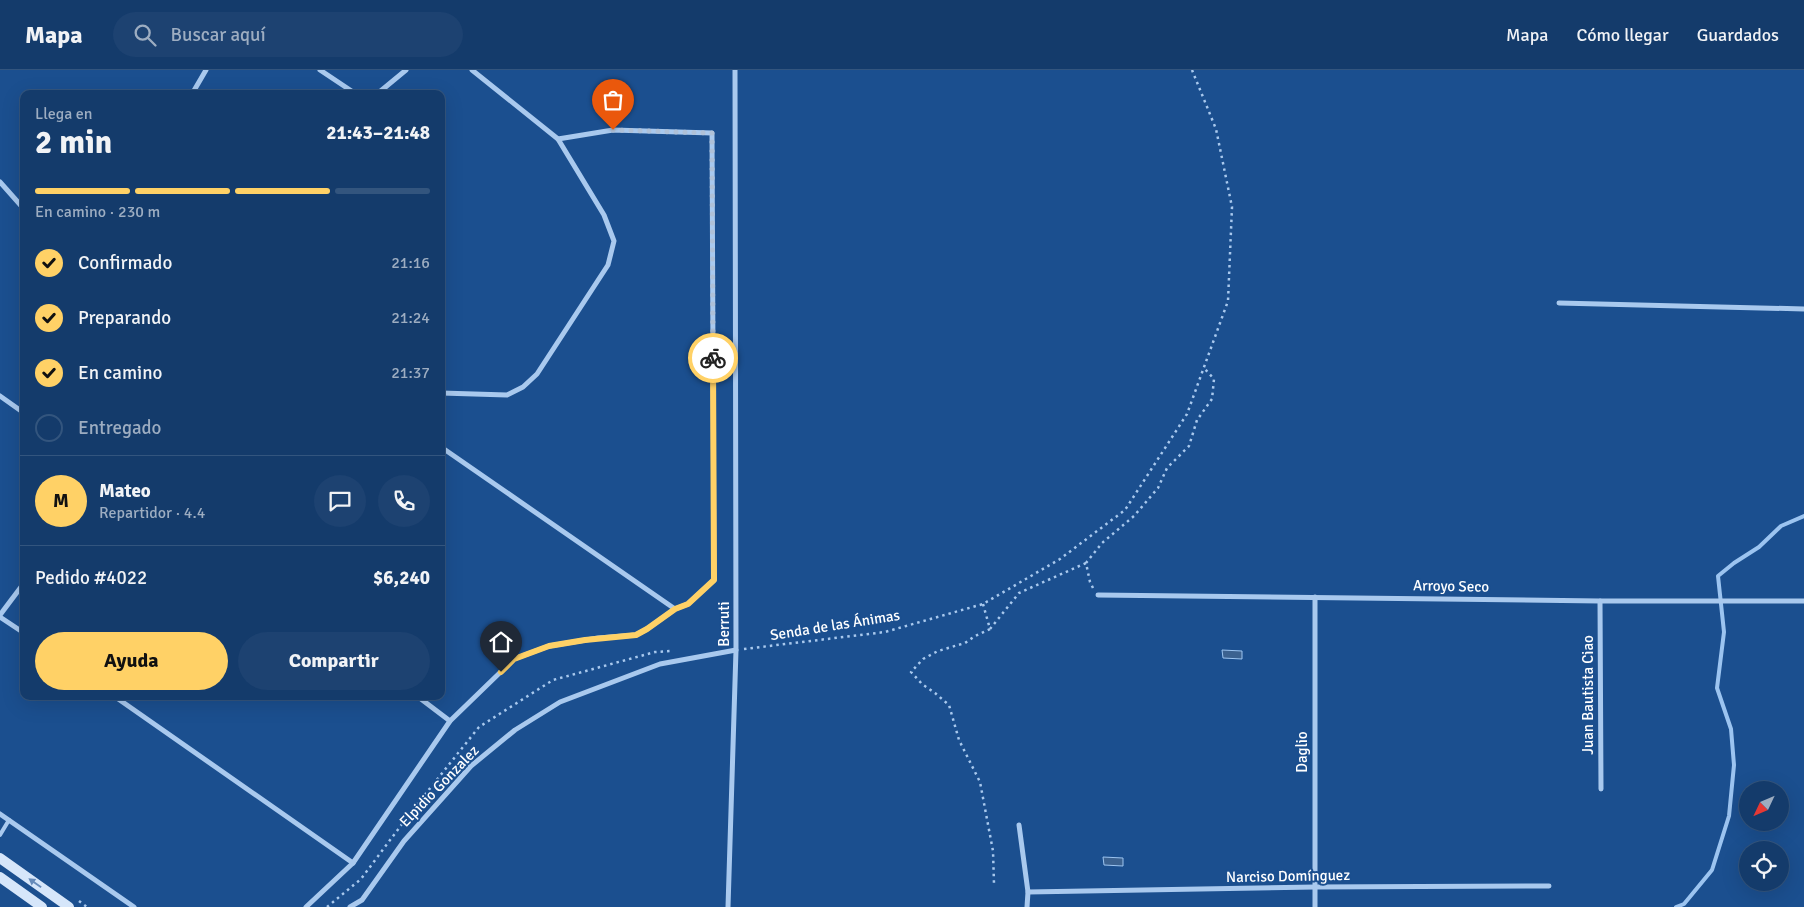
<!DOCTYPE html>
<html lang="es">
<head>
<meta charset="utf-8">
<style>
  body { margin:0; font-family:Signika,sans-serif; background:#1d4271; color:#f1f3f6; height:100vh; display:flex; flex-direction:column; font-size:19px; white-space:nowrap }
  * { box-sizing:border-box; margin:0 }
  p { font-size:16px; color:#9dadc1 }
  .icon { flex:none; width:28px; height:28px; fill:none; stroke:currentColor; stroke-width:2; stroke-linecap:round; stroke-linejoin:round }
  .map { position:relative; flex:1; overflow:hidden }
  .side { position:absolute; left:20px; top:20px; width:425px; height:610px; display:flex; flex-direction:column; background:#143b6b; border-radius:10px; box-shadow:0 5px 20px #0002,0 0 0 1px #33557e }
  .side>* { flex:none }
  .needle { width:32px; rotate:226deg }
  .fabs { position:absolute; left:1739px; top:711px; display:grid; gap:10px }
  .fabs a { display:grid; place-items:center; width:50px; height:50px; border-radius:50%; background:#143b6b; box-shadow:0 5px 20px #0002,0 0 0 1px #33557e; font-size:25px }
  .pin { position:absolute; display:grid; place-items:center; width:42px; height:42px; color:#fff; margin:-51px -21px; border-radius:50% 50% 50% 0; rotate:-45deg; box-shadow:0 0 5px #0007 }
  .pin .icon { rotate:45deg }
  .courier { position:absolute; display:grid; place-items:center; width:50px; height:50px; margin:-25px; border:4px solid #ffd166; border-radius:50%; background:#fff; color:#222; box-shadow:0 1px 6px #0007 }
  .headline em { font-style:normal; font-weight:800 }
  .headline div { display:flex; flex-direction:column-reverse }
  .headline { display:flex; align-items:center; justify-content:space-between; height:85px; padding:0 15px }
  h1 { font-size:32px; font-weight:800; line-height:38px }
  .bar { display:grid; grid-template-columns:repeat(4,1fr); gap:8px 5px; align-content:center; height:60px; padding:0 15px }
  .bar i { height:6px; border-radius:4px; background:#33557e }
  .bar .selected { background:#ffd166 }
  .bar p { grid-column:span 4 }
  .line { display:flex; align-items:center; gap:12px; padding:0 15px; border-top:1px solid #33557e }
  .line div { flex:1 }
  .round { display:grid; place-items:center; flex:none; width:52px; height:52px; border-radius:26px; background:#1d4271 }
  ol { padding:0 15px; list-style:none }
  li { display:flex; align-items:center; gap:15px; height:55px }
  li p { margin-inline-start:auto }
  li .icon { padding:5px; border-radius:50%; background:#ffd166; color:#111; stroke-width:4 }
  li:last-child { color:#9dadc1 }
  li i { width:28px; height:28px; border:2px solid #33557e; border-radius:50% }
  .button { display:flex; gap:10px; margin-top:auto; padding:10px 15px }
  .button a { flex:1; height:58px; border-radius:30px; background:#ffd166; color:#111; font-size:20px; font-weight:800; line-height:58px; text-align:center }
  .button a+a { background:#1d4271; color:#f1f3f6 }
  header { display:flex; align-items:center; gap:30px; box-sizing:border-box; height:70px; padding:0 25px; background:#143b6b; border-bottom:1px solid #33557e }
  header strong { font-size:24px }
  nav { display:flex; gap:28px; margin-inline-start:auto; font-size:18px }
  .search { width:350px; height:45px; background:#1d4271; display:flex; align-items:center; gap:12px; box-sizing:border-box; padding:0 18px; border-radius:28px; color:#9dadc1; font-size:19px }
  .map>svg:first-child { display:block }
  .water { fill:#3c6290; stroke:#9cc4f0 }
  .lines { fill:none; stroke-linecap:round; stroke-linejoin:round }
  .stream { stroke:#9cc4f0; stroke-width:4 }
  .path { stroke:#a9c9ee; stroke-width:2.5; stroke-dasharray:2.5 4; stroke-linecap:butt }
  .service { stroke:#a9c9ee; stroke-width:4 }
  .minor { stroke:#a9c9ee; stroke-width:5 }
  .secondary { stroke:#d6e6fa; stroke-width:10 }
  .oneway { fill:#668bba }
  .done { stroke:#afc1d8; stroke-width:5; stroke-dasharray:0 9 }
  .route { stroke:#ffd166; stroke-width:6 }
  .labels { text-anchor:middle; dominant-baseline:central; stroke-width:4; stroke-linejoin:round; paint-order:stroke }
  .street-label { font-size:15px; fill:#fff; stroke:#1b4f8f }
</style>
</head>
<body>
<header>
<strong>Mapa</strong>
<div class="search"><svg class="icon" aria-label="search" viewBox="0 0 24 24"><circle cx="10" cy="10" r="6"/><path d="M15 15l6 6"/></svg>Buscar aquí</div>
<nav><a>Mapa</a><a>Cómo llegar</a><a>Guardados</a></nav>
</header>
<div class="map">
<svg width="1804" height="837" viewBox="0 0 1804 837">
  <rect width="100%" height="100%" fill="#1b4f8f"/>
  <g class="water">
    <polygon points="1222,580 1242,581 1242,589 1223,588"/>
    <polygon points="1103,787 1123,788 1123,796 1104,795"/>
  </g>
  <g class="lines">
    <polyline class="stream" points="1676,837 1684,834 1712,800 1729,746 1734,695 1731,659 1717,618 1724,562 1718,506 1734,493 1759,477 1781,456 1804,446"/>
    <g class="path">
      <polyline points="1093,518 1090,512 1086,493 1102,473 1134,446 1158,418 1167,398 1189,376 1197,350 1212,329 1214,309 1204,298"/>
      <polyline points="983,534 990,559 975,566 965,573 938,581 923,589 911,602 922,614 935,623 949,635 959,670 980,712 993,781 994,814"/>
      <polyline points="990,559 1019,523 1086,493"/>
      <polyline points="744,579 885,562 983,534 1060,489 1125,440 1187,344 1228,231 1232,137 1216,59 1192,0"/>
      <polyline points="79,831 87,837"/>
      <polyline points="327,837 361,809 411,742 479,657 553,610 655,582 671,581"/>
    </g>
    <polyline class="service" points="0,765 9,750"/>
    <g class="minor">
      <polyline points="320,0 356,24"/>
      <polyline points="192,24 206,0"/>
      <polyline points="377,24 406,0"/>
      <polyline points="0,112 24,139"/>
      <polyline points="1559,233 1804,239"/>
      <polyline points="441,323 507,325 523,317 537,304 608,195 614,171 604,145 558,69 472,0"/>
      <polyline points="0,326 24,343"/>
      <polyline points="441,377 675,539 688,534 714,510 712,63 613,60 558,69"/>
      <polyline points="1098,525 1600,531 1804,531"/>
      <polyline points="1315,527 1315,837"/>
      <polyline points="1600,531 1601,719"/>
      <polyline points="0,545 24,513"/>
      <polyline points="0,547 24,563"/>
      <polyline points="114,626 353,793 450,651 514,589 549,576 598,568 636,565 647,559 675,539"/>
      <polyline points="417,626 450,651"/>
      <polyline points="0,744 134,837"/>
      <polyline points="1019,755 1028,822 1027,837"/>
      <polyline points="1028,822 1315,817 1549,816"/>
      <polyline points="306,837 353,793"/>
      <polyline points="350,837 362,830 404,771 471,696 515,660 560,632 660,594 736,580"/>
      <polyline points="728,837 736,580 735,0"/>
    </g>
    <g class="secondary">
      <polyline points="0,788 69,837"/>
      <polyline points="0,807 42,837"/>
    </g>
  </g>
  <defs><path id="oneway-solid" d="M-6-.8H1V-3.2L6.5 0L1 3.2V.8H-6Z" transform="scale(1.25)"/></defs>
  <use class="oneway" href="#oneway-solid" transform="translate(35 813) rotate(-145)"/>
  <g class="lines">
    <polyline class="done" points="613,60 712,63 713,288"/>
    <polyline class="route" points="501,602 514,589 549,576 585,570 636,565 647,559 675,539 688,534 714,510 713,288"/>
  </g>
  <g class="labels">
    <g class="street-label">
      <text transform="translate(1451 516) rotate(1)">Arroyo Seco</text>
      <text transform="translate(724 554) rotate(-90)">Berruti</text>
      <text transform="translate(835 555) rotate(-9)">Senda de las Ánimas</text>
      <text transform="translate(1588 625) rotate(-90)">Juan Bautista Ciao</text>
      <text transform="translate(1302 682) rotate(-90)">Daglio</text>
      <text transform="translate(439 716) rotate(-46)">Elpidio Gonzalez</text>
      <text transform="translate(1288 806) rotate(-1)">Narciso Domínguez</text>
    </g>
  </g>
</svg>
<div class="fabs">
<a><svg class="needle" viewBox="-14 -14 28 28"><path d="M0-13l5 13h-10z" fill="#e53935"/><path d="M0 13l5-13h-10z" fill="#9dadc1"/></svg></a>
<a><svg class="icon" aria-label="locate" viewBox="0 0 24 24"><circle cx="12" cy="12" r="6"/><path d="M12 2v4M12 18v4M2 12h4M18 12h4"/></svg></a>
</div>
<div class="pin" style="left:613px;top:60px;background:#ea580c"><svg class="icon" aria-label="bag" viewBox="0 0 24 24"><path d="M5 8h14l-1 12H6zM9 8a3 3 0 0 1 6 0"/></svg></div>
<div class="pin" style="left:501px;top:602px;background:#1f2937"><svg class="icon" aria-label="home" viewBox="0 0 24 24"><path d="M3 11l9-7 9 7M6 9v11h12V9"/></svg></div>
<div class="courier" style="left:713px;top:288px"><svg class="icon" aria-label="bike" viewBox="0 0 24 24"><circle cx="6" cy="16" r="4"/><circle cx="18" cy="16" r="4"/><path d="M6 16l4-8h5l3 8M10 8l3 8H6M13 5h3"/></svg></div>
<section class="side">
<div class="headline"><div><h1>2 min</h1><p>Llega en</p></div><em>21:43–21:48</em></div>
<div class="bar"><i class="selected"></i><i class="selected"></i><i class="selected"></i><i></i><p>En camino · 230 m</p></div>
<ol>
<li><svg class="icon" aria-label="check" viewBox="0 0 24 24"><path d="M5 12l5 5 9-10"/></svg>Confirmado<p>21:16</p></li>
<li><svg class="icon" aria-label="check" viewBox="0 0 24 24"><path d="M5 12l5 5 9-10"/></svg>Preparando<p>21:24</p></li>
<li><svg class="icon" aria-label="check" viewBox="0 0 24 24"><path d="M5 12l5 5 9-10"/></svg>En camino<p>21:37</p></li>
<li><i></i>Entregado</li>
</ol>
<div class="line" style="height:90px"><b class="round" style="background:#ffd166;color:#111">M</b><div><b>Mateo</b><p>Repartidor · 4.4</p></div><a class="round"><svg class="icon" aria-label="chat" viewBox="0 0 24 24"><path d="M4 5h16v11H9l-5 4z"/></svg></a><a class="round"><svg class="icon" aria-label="phone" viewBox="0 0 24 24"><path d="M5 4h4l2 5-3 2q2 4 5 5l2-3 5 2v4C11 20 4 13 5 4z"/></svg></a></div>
<div class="line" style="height:65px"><div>Pedido #4022</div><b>$6,240</b></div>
<div class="button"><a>Ayuda</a><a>Compartir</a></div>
</section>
</div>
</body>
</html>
